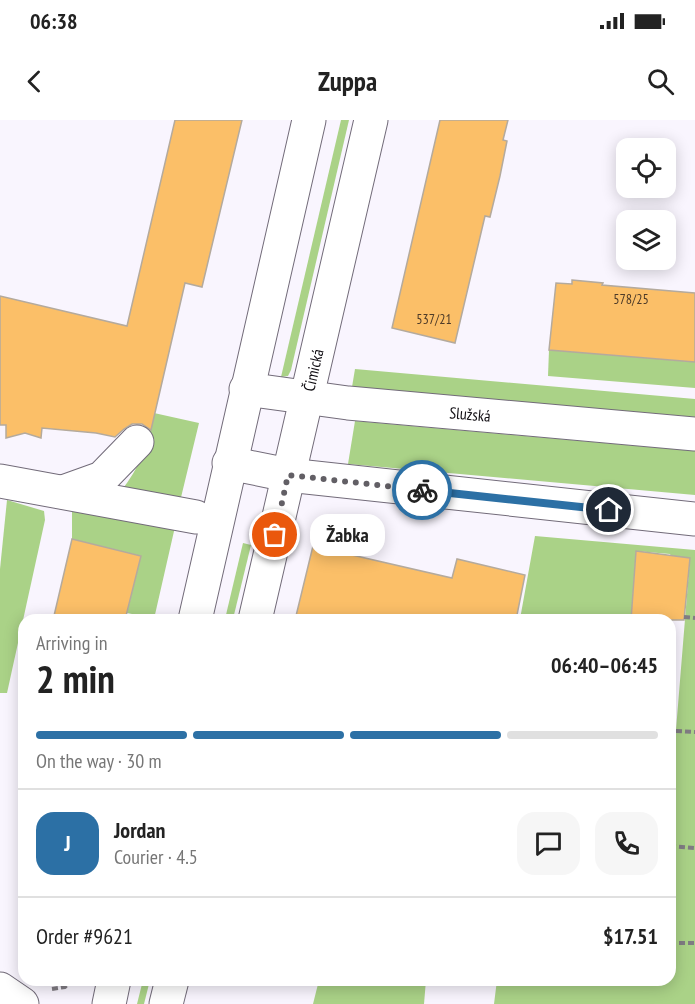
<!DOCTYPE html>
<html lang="en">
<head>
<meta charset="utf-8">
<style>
  body { margin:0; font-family:"PT Sans Narrow",sans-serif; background:#f6f6f6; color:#222; height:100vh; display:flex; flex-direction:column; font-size:22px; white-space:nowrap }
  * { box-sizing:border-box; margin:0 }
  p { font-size:20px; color:#767676 }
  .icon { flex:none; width:33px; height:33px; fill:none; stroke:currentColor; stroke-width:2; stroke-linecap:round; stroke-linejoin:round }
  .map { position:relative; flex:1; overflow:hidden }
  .panel { position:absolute; left:18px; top:494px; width:658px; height:372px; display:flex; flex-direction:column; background:#fff; border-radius:18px; box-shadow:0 3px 15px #0003 }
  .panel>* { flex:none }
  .buttons { position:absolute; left:616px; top:18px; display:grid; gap:12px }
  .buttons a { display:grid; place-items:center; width:60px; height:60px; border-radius:12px; background:#fff; box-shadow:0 3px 15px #0003; font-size:30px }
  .pin { position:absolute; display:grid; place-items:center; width:51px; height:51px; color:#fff; margin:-26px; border:3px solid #fff; border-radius:50%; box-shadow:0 2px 6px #0007 }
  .courier { position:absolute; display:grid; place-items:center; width:60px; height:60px; margin:-30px; border:4px solid #2c70a5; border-radius:50%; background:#fff; color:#222; box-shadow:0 2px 8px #0007 }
  .bubble { position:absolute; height:42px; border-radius:18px; background:#fff; box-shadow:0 3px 15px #0003; font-size:20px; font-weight:800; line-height:42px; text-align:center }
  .headline em { font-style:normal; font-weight:800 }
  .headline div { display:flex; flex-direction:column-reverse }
  .headline { display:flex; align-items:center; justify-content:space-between; height:102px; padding:0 18px }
  h1 { font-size:39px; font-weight:800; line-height:45px }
  .bar { display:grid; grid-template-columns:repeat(4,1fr); gap:9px 6px; align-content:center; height:72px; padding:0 18px }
  .bar i { height:8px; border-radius:4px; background:#e0e0e0 }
  .bar .current { background:#2c70a5 }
  .bar p { grid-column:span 4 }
  .line { display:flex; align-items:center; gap:15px; padding:0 18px; border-top:2px solid #e0e0e0 }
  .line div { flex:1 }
  .round { display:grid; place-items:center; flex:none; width:63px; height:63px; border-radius:18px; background:#f6f6f6 }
  .status { display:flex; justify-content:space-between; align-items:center; height:42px; padding:0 30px; background:#fff; direction:ltr }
  .status svg { height:16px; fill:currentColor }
  header { display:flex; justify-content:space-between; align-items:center; height:78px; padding:0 18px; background:#fff; font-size:27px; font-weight:800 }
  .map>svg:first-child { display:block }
  .green { fill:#aad287 }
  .building { fill:#fbbf68; stroke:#b4aa9d; stroke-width:1.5 }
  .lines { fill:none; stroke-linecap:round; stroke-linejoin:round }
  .minor-casing { stroke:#726b79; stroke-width:35 }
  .major-casing { stroke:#726b79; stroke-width:35 }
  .path { stroke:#807c83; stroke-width:4; stroke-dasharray:6 3; stroke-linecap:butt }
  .minor { stroke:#fff; stroke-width:33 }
  .major { stroke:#fff; stroke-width:33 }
  .done { stroke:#625f65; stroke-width:6; stroke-dasharray:0 10.8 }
  .route { stroke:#2c70a5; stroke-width:8 }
  .labels { text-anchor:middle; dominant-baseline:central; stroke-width:6; stroke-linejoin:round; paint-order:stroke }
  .number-label { font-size:14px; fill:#4c3a28 }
  .street-label { font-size:16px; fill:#110e13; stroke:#fff }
</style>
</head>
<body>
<div class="status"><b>06:38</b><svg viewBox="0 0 49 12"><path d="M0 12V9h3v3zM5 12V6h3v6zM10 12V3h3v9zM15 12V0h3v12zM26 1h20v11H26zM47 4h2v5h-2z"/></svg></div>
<header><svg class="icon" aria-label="back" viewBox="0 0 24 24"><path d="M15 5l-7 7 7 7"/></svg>Zuppa<svg class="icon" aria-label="search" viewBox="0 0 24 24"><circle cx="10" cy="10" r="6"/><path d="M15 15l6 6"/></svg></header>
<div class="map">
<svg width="695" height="884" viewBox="0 0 695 884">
  <rect width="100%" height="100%" fill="#f9f5fe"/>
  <g class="green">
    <polygon points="341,0 349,0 291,250 288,256 281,257"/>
    <polygon points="549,230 695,242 695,268 548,256"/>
    <polygon points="355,249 695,279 695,297 352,267"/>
    <path d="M154 293 199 303 177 394 124 367C143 342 147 323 154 293Z"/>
    <polygon points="355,301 695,331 695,375 348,344"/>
    <polygon points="7,380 44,391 45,400 7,573 0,573 0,449"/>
    <polygon points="72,391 177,398 154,499 131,499 132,494 127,493 141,436 72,419"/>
    <polygon points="535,416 695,430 695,884 494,884 497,860 670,860 671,671 690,438 671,436 670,434 636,431 631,499 520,499"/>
    <polygon points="243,423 251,425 233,499 225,499"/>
    <polygon points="143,860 150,860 144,884 137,884"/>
    <polygon points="319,860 426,860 424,884 313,884"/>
  </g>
  <g class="building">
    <polygon points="175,0 242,0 202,167 185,163 151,310 142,304 132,304 124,309 115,317 96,313 42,308 41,318 25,313 6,318 6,305 0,305 0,176 127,206"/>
    <polygon points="440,0 508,0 503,20 507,21 500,56 490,97 485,96 455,223 392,208"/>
    <polygon points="572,160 603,163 602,165 695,173 695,242 549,230 556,163 572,164"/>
    <polygon points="72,419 141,436 125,500 53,500"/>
    <polygon points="313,426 452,458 457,439 525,455 516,500 295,500"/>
    <polygon points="636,431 690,438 684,500 631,500"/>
  </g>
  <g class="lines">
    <defs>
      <g id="minor">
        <polyline points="246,269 348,283 695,314"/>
        <polyline points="229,343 288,355 695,399"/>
        <polyline points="0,361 196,397"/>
        <polyline points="63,372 102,358 137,322"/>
        <polyline points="0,869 22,884"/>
      </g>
      <g id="major">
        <polyline points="195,500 309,0"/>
        <polyline points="255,500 371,0"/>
        <polyline points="109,884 114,860"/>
        <polyline points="166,884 172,860"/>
      </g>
    </defs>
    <use href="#minor" class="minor-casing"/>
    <use href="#major" class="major-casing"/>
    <g class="path">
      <polyline points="684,497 695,498"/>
      <polyline points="676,611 695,612"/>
      <polyline points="670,726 695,728"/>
      <polyline points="670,823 695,823"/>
      <polyline points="52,869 65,867 71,860"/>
    </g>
    <use href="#minor" class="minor"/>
    <use href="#major" class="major"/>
  </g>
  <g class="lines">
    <polyline class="done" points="275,415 288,355 422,370"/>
    <polyline class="route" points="422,370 609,390"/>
  </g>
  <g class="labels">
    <g class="number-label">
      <text x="631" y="179">578/25</text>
      <text x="434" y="199">537/21</text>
    </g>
    <g class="street-label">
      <text transform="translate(313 250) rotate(-77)">Čimická</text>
      <text transform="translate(470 294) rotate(5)">Služská</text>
    </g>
  </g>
</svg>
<div class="buttons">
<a><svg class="icon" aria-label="locate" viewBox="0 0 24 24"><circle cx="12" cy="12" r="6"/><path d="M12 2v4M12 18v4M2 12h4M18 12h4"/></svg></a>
<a><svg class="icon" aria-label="layers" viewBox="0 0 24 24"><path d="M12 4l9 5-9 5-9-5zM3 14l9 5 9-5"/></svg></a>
</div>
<div class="pin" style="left:275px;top:415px;background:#ea580c"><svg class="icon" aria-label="bag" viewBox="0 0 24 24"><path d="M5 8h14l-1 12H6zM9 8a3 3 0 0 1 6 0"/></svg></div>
<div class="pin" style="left:609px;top:390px;background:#1f2937"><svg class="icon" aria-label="home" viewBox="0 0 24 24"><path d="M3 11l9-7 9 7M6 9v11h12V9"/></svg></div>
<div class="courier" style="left:422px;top:370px"><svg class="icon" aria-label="bike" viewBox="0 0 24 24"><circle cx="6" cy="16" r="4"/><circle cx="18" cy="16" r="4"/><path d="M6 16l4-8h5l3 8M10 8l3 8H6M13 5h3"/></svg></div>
<div class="bubble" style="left:310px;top:394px;width:75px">Žabka</div>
<section class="panel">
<div class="headline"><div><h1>2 min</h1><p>Arriving in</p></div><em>06:40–06:45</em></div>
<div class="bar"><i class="current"></i><i class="current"></i><i class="current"></i><i></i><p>On the way · 30 m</p></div>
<div class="line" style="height:108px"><b class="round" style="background:#2c70a5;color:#fff">J</b><div><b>Jordan</b><p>Courier · 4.5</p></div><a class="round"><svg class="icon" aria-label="chat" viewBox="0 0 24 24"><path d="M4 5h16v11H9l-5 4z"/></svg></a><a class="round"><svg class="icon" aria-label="phone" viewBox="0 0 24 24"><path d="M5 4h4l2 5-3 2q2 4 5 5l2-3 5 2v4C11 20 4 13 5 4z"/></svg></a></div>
<div class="line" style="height:78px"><div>Order #9621</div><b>$17.51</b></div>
</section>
</div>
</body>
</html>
